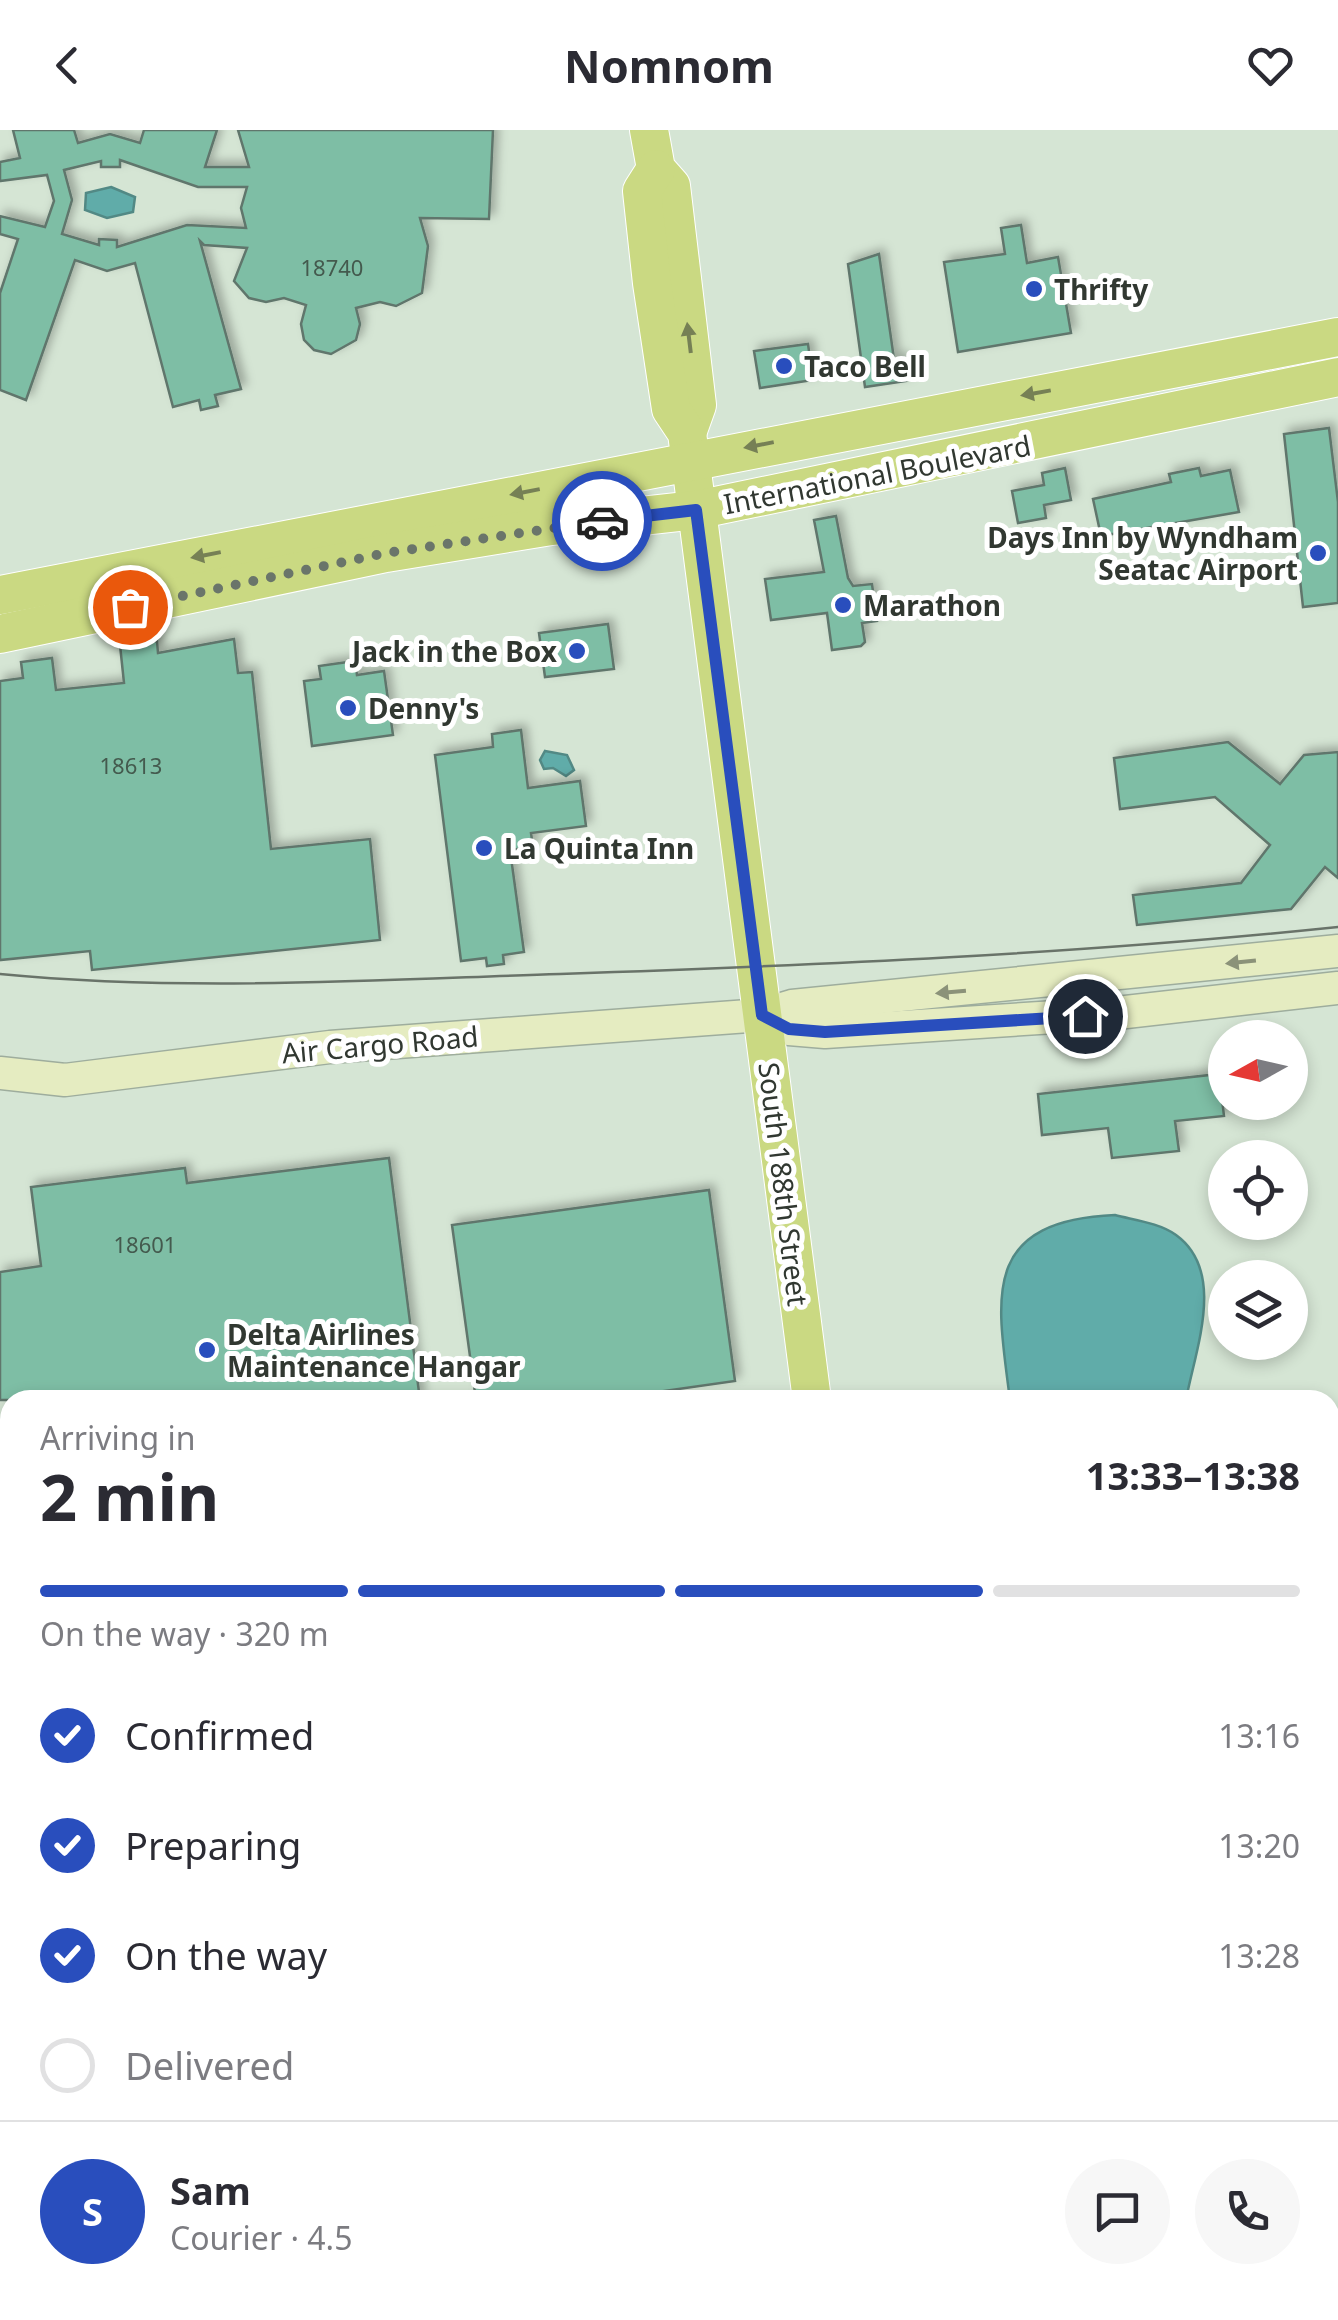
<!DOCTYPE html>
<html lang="en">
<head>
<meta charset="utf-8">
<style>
  body { margin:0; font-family:"Noto Sans",sans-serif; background:#f7f7f7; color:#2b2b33; height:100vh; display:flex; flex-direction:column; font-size:38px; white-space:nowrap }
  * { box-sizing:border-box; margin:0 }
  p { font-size:32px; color:#7c7c81 }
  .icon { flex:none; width:55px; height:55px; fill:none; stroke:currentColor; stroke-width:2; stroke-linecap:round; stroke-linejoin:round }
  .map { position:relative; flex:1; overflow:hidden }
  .panel { position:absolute; left:0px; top:1260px; width:1340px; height:930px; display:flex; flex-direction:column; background:#fff; border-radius:30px 30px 0 0; box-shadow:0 5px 15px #0003 }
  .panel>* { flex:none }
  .needle { width:65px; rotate:262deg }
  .tools { position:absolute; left:1208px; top:890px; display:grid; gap:20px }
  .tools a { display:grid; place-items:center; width:100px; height:100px; border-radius:50%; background:#fff; box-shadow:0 5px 15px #0003; font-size:50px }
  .pin { position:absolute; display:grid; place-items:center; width:85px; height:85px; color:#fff; margin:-42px; border:5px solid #fff; border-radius:50%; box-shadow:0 2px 10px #0007 }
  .courier { position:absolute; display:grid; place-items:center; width:100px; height:100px; margin:-50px; border:8px solid #294ebd; border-radius:50%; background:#fff; color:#222; box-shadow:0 2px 12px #0007 }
  .summary em { font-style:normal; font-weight:700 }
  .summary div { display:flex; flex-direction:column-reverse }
  .summary { display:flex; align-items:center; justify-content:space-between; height:170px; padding:0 40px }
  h1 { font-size:65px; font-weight:700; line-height:75px }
  .bar { display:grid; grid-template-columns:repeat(4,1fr); gap:15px 10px; align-content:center; height:120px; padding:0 40px }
  .bar i { height:12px; border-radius:8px; background:#e1e1e2 }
  .bar .selected { background:#294ebd }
  .bar p { grid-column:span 4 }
  .line { display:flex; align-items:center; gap:25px; padding:0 40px; border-top:2px solid #e1e1e2 }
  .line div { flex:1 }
  .round { display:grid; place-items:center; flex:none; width:105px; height:105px; border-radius:52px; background:#f7f7f7 }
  ol { padding:0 40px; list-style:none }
  li { display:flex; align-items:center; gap:30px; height:110px }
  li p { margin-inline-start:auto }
  li .icon { padding:10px; border-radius:50%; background:#294ebd; color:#fff; stroke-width:4 }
  li:last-child { color:#7c7c81 }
  li i { width:55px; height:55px; border:5px solid #e1e1e2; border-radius:50% }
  header { display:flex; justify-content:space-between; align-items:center; height:130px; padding:0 40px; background:#fff; font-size:45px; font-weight:700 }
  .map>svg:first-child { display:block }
  .water { fill:#60aca9; stroke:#528985; stroke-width:2.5 }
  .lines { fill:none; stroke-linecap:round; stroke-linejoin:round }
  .taxiway { stroke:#9fac9e; stroke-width:52 }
  .building { fill:#7ebea5; stroke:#60766c; stroke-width:2.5; fill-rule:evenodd; filter:url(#shadow) }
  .secondary-casing { stroke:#9ead9d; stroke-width:35 }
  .primary-casing { stroke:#fff; stroke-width:40 }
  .secondary { stroke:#e5ecc1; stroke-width:32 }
  .primary { stroke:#cad982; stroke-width:38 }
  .tram { stroke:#697369; stroke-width:2.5 }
  .oneway { fill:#768055 }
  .oneway2 { fill:#8b9279 }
  .done { stroke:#6a756a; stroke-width:10; stroke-dasharray:0 18 }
  .route { stroke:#294ebd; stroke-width:12 }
  .poi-dot { fill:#294ebd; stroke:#fff; stroke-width:4 }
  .labels { text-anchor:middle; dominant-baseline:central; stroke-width:10; stroke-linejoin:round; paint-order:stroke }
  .number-label { font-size:22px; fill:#445a4e }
  .poi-label { font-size:28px; font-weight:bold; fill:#313831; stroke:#fff; text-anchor:start }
  .street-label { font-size:28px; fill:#313831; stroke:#fff }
</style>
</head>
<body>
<header><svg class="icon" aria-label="back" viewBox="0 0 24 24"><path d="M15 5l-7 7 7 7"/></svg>Nomnom<svg class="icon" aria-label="heart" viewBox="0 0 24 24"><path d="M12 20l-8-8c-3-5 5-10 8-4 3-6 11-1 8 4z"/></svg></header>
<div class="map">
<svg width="1338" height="2190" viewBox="0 0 1338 2190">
  <defs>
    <filter id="shadow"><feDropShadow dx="5" dy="-5" stdDeviation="5" flood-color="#0004"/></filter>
  </defs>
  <rect width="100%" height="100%" fill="#d5e5d4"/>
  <g class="water">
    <polygon points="111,57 135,67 133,82 107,88 85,80 86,63"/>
    <polygon points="545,621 567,625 574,640 566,646 553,638 544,639 540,630"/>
    <path d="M1115 1085C1134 1090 1160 1093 1176 1105 1227 1142 1195 1220 1186 1270H1010C997 1168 979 1091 1115 1085Z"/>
  </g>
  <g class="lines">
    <g class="taxiway">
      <polyline points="0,2005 10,2032"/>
      <polyline points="65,2180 69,2190"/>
    </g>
  </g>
  <g class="building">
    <path d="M13 0H74L78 13 110 4 140 13 144 0H217L205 37H249L238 0H493L489 89 420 88 428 116 422 163 396 176 380 172 356 178 360 194 356 210 331 224 314 220 304 210 301 194 306 175 284 168 266 172 249 168 234 151 247 118 204 115 200 111 241 259 215 265 218 276 201 280 199 270 173 277 135 133 107 141 75 130 26 270 0 260V163L18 109 0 104V86L45 97 54 71 47 45 0 51V32L20 28ZM120 30 198 57H247L241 78 246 98 187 95 117 117V110L99 109V115L62 104 72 70 64 40 101 31V37H120Z"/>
    <polygon points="1021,95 1027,133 1058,127 1071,203 958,222 944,132 1005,124 1001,98"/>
    <polygon points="879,124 894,229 903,228 906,251 865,257 848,134"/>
    <polygon points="808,214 813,250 760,258 754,221"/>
    <polygon points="1329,298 1338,372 1338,473 1303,477 1284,304"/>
    <polygon points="1065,338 1071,370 1044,375 1046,388 1018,393 1012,361 1044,355 1042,343"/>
    <polygon points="1199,338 1201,346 1230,340 1239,382 1101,406 1093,369 1171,352 1169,344"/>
    <polygon points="836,386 848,448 853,456 872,454 877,491 862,493 865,512 861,516 832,520 827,483 771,490 765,449 824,442 814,390"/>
    <polygon points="608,494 614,539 545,547 539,503"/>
    <polygon points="234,509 238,543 252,542 271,719 370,709 380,810 92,840 90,821 0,830 0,551 23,548 21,532 52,528 56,560 124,553 120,515 157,511 158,523"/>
    <polygon points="355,531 357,545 384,541 393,605 312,616 304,551 321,549 319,536"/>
    <polygon points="521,600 528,658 580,651 586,696 531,703 533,717 510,720 524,822 503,825 504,834 487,836 486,828 461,831 435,625 493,617 492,604"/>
    <polygon points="1228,612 1280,654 1304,625 1338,622 1338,748 1325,737 1291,779 1137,795 1133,765 1241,753 1270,715 1215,667 1120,679 1114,628"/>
    <polygon points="1219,944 1224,986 1175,991 1179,1021 1112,1028 1108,998 1042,1005 1038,964"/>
    <polygon points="389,1028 420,1270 0,1270 0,1142 41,1136 31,1057 185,1038 187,1053"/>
    <polygon points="709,1060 735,1251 601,1270 476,1270 452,1095"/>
  </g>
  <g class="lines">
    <defs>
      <g id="secondary">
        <polyline points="762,885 789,899 825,902 1117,883 1338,858"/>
        <polyline points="0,943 65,950 330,917 762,885 792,876 1338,821"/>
      </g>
      <g id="primary">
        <polyline points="649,0 656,39 671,56 697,275 687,303"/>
        <polyline points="656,39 642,61 652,153 671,279 687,303 812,1270"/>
        <polyline points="0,465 1338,207"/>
        <polyline points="0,504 386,423 551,396 696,380 1338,247"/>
        <polyline points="912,2180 914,2190"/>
        <polyline points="944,2180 946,2190"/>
      </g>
    </defs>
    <use href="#secondary" class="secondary-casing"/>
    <use href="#primary" class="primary-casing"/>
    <use href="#secondary" class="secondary"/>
    <use href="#primary" class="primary"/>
    <path class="tram" d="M0 844C187 862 373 850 560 844 820 835 1079 824 1338 797"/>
  </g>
  <defs><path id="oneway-solid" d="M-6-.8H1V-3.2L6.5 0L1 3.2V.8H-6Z" transform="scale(2.5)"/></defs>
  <g class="oneway">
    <use href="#oneway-solid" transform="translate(689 208) rotate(-97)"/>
    <use href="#oneway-solid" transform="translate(1036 263) rotate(170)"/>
    <use href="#oneway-solid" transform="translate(759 315) rotate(169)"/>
    <use href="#oneway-solid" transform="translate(525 362) rotate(169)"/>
    <use href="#oneway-solid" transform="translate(206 425) rotate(169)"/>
  </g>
  <g class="oneway2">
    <use href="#oneway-solid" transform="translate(1241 832) rotate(174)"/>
    <use href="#oneway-solid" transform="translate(951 862) rotate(175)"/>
  </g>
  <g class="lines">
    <polyline class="done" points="130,477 386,423 602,391"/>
    <polyline class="route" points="602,391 696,380 762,885 789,899 825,902 1085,886"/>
  </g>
  <g class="poi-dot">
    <circle cx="1034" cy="159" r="10"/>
    <circle cx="784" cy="236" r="10"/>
    <circle cx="1318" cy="423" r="10"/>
    <circle cx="843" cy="475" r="10"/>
    <circle cx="577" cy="521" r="10"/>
    <circle cx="348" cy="578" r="10"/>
    <circle cx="484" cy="718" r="10"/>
    <circle cx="207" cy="1220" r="10"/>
  </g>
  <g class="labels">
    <g class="number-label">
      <text x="332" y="137">18740</text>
      <text x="131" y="635">18613</text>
      <text x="145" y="1114">18601</text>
    </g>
    <g class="poi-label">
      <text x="1054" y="159">Thrifty</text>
      <text x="804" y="236">Taco Bell</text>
      <text x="1298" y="407" text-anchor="end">Days Inn by Wyndham<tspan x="1298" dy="32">Seatac Airport</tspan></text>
      <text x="863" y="475">Marathon</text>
      <text x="557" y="521" text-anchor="end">Jack in the Box</text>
      <text x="368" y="578">Denny's</text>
      <text x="504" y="718">La Quinta Inn</text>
      <text x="227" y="1204">Delta Airlines<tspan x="227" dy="32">Maintenance Hangar</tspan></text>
    </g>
    <g class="street-label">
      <text transform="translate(877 344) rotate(-11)">International Boulevard</text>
      <text transform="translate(380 914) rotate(-5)">Air Cargo Road</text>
      <text transform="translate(784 1054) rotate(83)">South 188th Street</text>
    </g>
  </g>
</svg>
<div class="tools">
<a><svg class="needle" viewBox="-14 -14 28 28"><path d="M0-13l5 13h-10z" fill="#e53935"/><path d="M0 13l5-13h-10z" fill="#7c7c81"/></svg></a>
<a><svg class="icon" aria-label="locate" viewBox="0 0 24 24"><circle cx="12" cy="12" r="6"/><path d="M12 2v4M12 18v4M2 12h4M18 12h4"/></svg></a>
<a><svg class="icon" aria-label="layers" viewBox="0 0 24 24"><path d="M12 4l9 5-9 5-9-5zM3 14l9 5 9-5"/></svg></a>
</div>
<div class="pin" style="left:130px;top:477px;background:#ea580c"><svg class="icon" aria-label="bag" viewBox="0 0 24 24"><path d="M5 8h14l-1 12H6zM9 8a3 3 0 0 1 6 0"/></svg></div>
<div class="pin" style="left:1085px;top:886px;background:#1f2937"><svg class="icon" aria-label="home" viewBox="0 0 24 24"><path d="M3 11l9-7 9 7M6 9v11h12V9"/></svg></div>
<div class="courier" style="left:602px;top:391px"><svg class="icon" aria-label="car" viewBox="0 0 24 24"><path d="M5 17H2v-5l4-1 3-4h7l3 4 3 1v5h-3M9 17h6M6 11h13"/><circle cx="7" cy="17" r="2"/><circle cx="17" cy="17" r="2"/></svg></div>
<section class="panel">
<div class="summary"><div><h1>2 min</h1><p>Arriving in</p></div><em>13:33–13:38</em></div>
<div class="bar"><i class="selected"></i><i class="selected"></i><i class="selected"></i><i></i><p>On the way · 320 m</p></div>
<ol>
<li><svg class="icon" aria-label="check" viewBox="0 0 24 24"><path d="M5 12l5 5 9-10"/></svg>Confirmed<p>13:16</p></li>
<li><svg class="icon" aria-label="check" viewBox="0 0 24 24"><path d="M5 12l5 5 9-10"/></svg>Preparing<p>13:20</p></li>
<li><svg class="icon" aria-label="check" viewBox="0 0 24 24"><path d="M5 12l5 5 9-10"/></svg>On the way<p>13:28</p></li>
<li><i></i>Delivered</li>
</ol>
<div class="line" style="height:180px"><b class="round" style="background:#294ebd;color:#fff">S</b><div><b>Sam</b><p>Courier · 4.5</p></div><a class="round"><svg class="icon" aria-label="chat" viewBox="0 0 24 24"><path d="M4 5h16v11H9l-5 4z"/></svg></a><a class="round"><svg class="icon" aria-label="phone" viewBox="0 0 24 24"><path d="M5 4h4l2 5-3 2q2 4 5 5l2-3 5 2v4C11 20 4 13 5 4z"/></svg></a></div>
</section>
</div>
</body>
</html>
